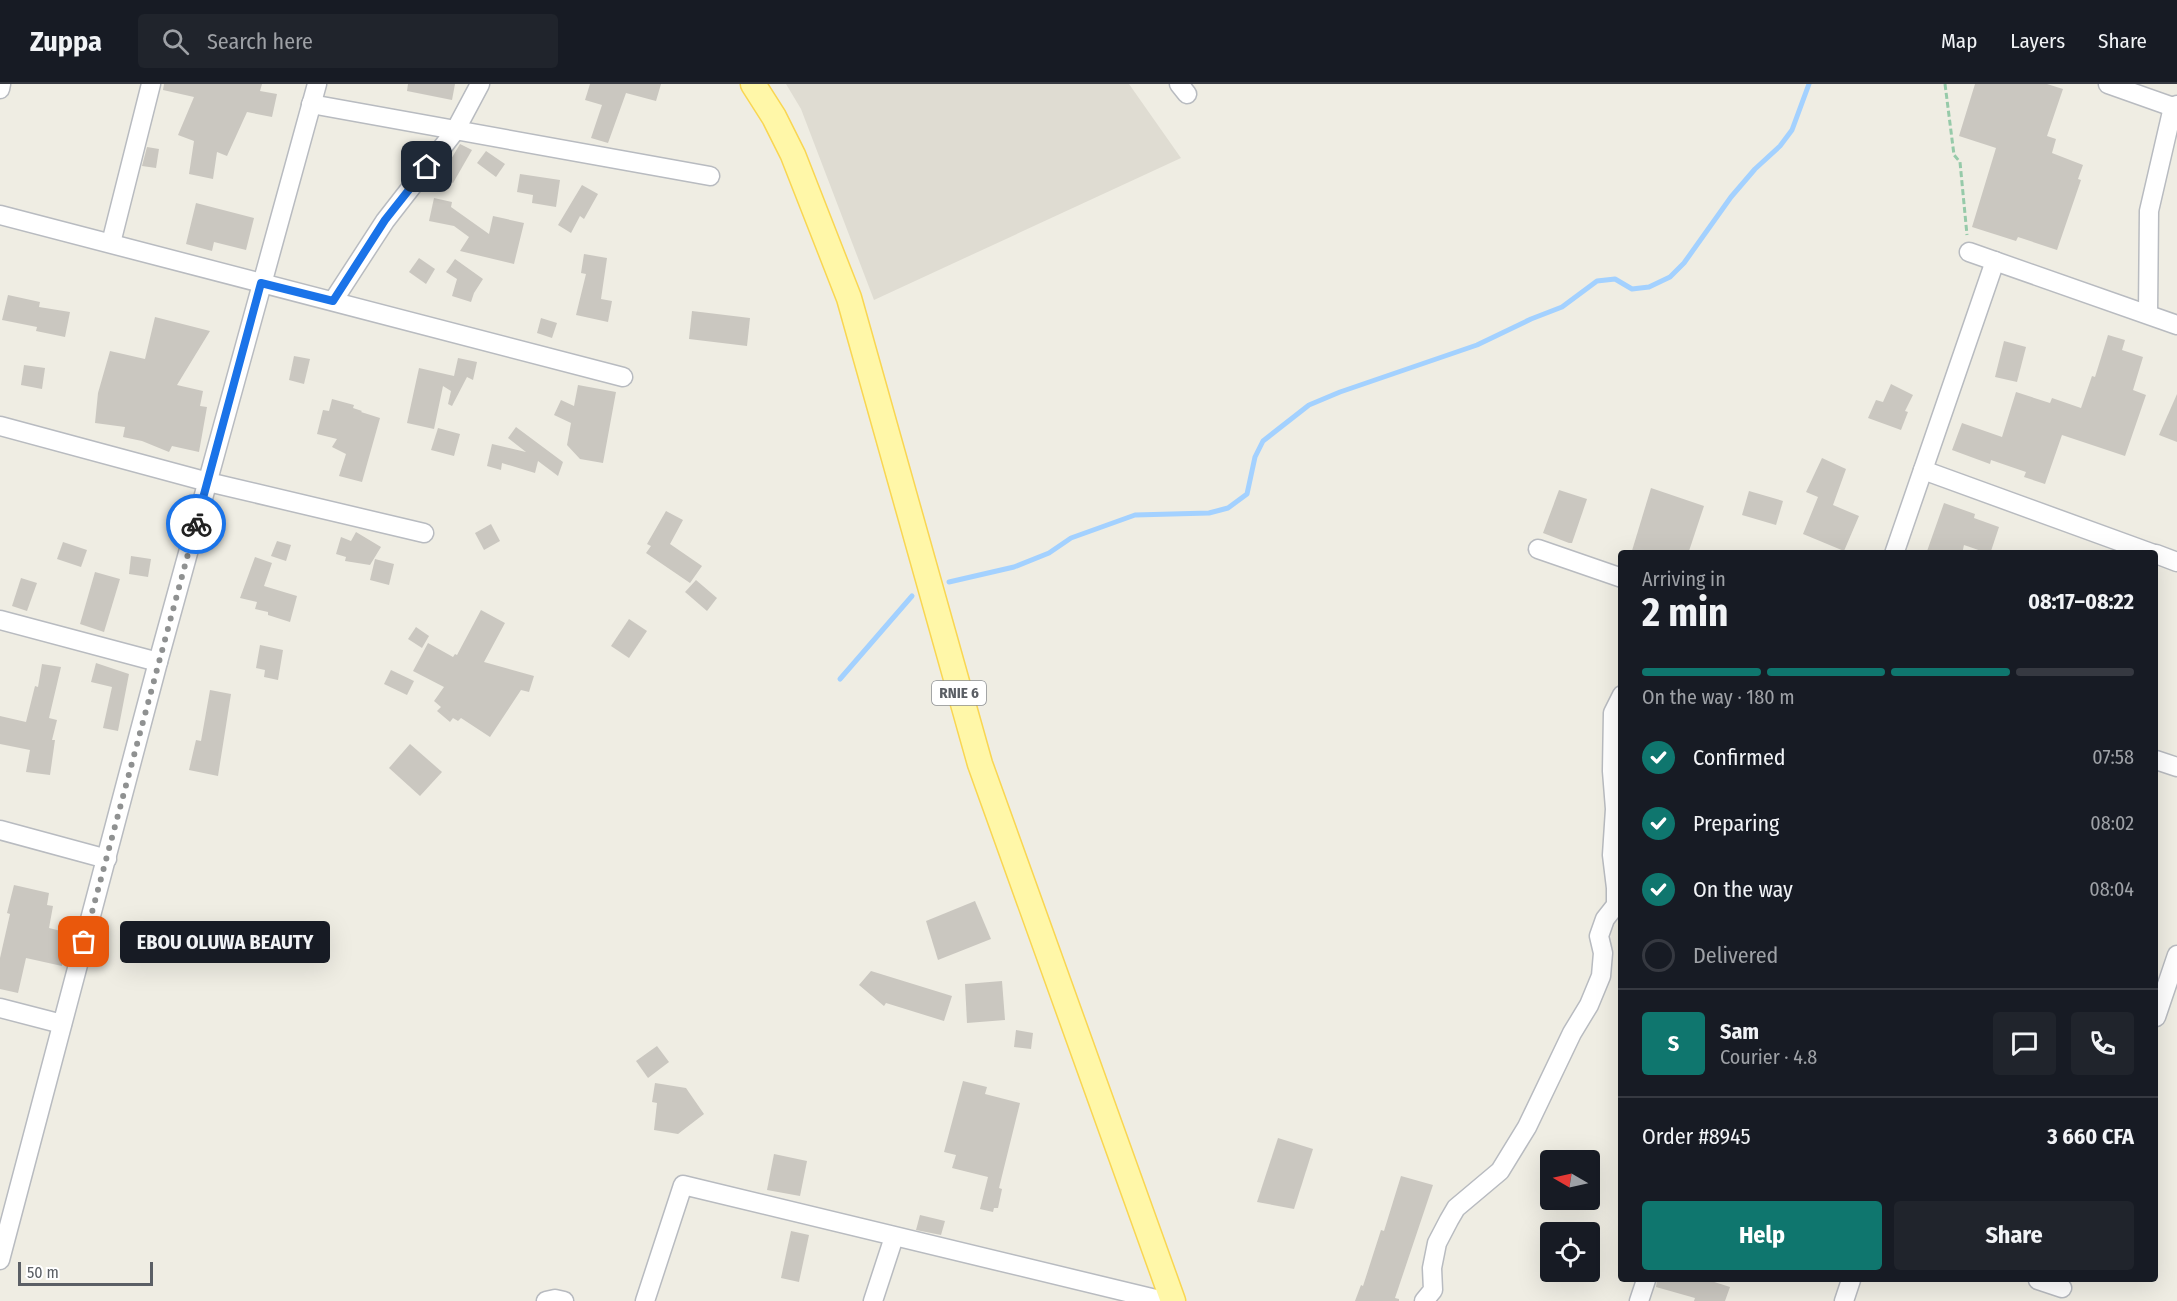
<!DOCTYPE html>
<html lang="en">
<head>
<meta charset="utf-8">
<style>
  body { margin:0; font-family:"Fira Sans Condensed",sans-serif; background:#20242c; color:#f1f3f6; height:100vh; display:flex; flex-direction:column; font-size:22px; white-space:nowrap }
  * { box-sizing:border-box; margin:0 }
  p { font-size:20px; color:#9ea1a6 }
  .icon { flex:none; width:33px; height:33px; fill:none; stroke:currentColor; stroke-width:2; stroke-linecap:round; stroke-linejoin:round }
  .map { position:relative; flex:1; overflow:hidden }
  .details { position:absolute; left:1618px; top:466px; width:540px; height:732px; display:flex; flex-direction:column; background:#171b24; border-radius:6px; box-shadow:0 6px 24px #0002 }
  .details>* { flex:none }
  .needle { width:39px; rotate:279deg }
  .fabs { position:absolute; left:1540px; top:1066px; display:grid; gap:12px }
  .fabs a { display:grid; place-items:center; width:60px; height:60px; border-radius:6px; background:#171b24; box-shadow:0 6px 24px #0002; font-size:30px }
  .scale { position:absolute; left:18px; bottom:15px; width:135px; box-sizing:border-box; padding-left:6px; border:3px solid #5b5f65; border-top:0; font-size:16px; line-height:21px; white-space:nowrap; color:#5b5f65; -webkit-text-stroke:4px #fff; paint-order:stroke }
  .pin { position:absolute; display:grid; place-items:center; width:51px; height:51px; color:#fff; margin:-26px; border-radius:12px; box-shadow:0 3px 9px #0006 }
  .courier { position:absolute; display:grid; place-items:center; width:60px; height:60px; margin:-30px; border:4px solid #1a73e8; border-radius:50%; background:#fff; color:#222; box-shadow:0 2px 8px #0007 }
  .bubble { position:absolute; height:42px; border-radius:6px; background:#171b24; box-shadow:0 6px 24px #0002; font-size:20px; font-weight:700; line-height:42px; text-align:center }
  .head em { font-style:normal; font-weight:700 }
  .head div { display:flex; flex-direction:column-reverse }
  .head { display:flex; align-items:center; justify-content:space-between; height:102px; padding:0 24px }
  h1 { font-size:39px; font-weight:700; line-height:45px }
  .bar { display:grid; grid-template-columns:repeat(4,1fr); gap:9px 6px; align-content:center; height:72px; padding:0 24px }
  .bar i { height:8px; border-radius:4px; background:#363941 }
  .bar .on { background:#0f766e }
  .bar p { grid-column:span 4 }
  .line { display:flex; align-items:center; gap:15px; padding:0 24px; border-top:2px solid #363941 }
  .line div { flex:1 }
  .round { display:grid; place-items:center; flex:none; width:63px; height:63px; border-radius:6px; background:#20242c }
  ol { padding:0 24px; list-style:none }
  li { display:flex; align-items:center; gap:18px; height:66px }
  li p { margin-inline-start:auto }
  li .icon { padding:6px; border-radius:50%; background:#0f766e; color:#fff; stroke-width:4 }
  li:last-child { color:#9ea1a6 }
  li i { width:33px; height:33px; border:3px solid #363941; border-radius:50% }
  .button { display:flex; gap:12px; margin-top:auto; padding:12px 24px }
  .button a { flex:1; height:69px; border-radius:6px; background:#0f766e; color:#fff; font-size:24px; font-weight:700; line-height:69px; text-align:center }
  .button a+a { background:#20242c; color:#f1f3f6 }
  header { display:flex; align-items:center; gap:36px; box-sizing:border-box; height:84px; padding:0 30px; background:#171b24; border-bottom:2px solid #363941 }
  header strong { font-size:28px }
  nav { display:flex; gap:33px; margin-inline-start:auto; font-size:21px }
  .search { width:420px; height:54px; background:#20242c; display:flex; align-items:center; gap:15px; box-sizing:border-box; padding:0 21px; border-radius:6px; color:#9ea1a6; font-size:22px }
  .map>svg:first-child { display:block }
  .education { fill:#dfdcd2 }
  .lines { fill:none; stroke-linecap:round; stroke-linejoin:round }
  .stream { stroke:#a3d1ff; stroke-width:5 }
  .building { fill:#cac7c0 }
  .minor-casing { stroke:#b8bbc0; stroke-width:21 }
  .major-casing { stroke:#f9d652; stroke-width:27 }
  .path { stroke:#96caa9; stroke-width:3; stroke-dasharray:6 3; stroke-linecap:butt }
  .minor { stroke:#fff; stroke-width:18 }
  .major { stroke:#fff7a8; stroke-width:24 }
  .done { stroke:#8f9191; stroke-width:6; stroke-dasharray:0 10.8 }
  .route { stroke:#1a73e8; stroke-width:8 }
  .labels { text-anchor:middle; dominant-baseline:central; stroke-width:6; stroke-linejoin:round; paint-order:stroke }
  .shield { fill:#fff; stroke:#8c8f93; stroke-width:1.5 }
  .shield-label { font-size:15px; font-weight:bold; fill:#5b5f65 }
</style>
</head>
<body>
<header>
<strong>Zuppa</strong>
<div class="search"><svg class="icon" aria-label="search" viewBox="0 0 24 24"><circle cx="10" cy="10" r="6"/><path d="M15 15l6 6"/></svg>Search here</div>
<nav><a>Map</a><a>Layers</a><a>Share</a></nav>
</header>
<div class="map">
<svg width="2177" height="1217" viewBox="0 0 2177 1217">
  <rect width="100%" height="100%" fill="#efede3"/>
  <polygon class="education" points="786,0 1129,0 1181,74 874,216 801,25"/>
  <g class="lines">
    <g class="stream">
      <polyline points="949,498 1014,483 1049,469 1071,454 1135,431 1209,429 1228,424 1247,410 1255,373 1263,357 1309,321 1340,308 1477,261 1531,235 1562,223 1597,197 1615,195 1632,205 1649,203 1670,193 1684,179 1731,113 1755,85 1780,62 1792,46 1809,0"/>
      <polyline points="840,595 912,512"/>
    </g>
  </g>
  <g class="building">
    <polygon points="164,0 262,0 260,7 277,10 272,33 247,28 227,72 217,68 213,95 189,90 194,57 178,51 194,13 163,6"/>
    <polygon points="408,0 455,0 452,16 407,7"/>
    <polygon points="590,0 661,0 656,17 626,9 608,59 591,54 602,21 585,16"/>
    <polygon points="1975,0 2047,0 2063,5 2047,52 2056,55 2052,69 2083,81 2078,95 2081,96 2057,166 2018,153 2016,157 1972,143 1996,64 1959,52"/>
    <polygon points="460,60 472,66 453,99 441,92"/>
    <polygon points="147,63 159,65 156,84 142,82"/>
    <polygon points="486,67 505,80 496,93 477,79"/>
    <polygon points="520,90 560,96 556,123 532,119 533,111 517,108"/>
    <polygon points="582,101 598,110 584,135 580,132 571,149 558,141"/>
    <polygon points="434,114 452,118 451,123 489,150 493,132 524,139 514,180 460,167 469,153 454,142 429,137"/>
    <polygon points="196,119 254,134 246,166 214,158 212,167 186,160"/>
    <polygon points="584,170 607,174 601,215 612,217 608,238 576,231 586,190 581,189"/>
    <polygon points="419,174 435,185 426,200 409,188"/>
    <polygon points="455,175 483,195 474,209 471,218 452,212 457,195 446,188"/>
    <polygon points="8,211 40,218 39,223 70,228 65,253 36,247 37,243 2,236"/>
    <polygon points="692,227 750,234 747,262 689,255"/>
    <polygon points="155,233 210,247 177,301 203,307 200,322 207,323 199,368 172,362 169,368 142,357 123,353 125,343 95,339 98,309 110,267 145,275"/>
    <polygon points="541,234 557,239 552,254 537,249"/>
    <polygon points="2108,251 2125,256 2122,266 2143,273 2133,306 2146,311 2125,372 2062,351 2045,400 2024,393 2026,388 1991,376 1990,380 1952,366 1962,339 2002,353 2016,308 2050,319 2052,314 2081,324 2092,292 2095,293"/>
    <polygon points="2004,257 2026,263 2017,298 1995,293"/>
    <polygon points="294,272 310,275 304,300 289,296"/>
    <polygon points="458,274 477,278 473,296 467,293 452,322 448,320 451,307 443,302 434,345 407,339 419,284 454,292"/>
    <polygon points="24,281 45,284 42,305 21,301"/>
    <polygon points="1891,300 1913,311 1905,327 1908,328 1901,346 1868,334 1876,316 1883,318"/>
    <polygon points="578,301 616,308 603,379 580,375 567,361 571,339 554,331 561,316 574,322"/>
    <polygon points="2177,310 2177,358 2159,351"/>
    <polygon points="332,315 354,321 353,324 362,327 361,328 380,334 362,398 339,392 346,370 332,363 337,355 317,350 323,326 329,327"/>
    <polygon points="516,343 563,378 558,392 538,377 535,389 502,379 501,386 487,382 492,360 526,368 508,354"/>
    <polygon points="438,344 460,350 454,372 431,366"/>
    <polygon points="1822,374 1846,385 1833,421 1859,432 1844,467 1803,450 1818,413 1806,408"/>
    <polygon points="1651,404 1704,422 1688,470 1631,470"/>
    <polygon points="1559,406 1587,415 1572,459 1569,459 1543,449"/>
    <polygon points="1749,407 1783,417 1776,441 1742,431"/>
    <polygon points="1944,419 1975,430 1974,434 1999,443 1990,470 1964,461 1962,470 1926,470"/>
    <polygon points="666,427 683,436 670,460 702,482 690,499 646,469 651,462 647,460"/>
    <polygon points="491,440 500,457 484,466 475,449"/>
    <polygon points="356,448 381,463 370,481 345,477 346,473 336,470 341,453 351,457"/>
    <polygon points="277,457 291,461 286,477 271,472"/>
    <polygon points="63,458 87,466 81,483 57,475"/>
    <polygon points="131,472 151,475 148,493 129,490"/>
    <polygon points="255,473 272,479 264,502 297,512 290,538 268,531 268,528 255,525 257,518 240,514"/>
    <polygon points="375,475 394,480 389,501 370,496"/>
    <polygon points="95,488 120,495 104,548 80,540"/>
    <polygon points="21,494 37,499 27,527 12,522"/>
    <polygon points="696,496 717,514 707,527 685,508"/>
    <polygon points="481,526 505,539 484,578 534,592 529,608 521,606 490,653 461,634 458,637 453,634 450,638 437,627 441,623 434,617 444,603 413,587 428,559 453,573 455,570 457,571"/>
    <polygon points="629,535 647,547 629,574 611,562"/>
    <polygon points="416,543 429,552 422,564 408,555"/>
    <polygon points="260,561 283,566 278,596 264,593 265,586 256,584"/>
    <polygon points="96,579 129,590 118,647 103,644 112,603 91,598"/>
    <polygon points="42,580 61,583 49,634 57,636 52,656 55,656 50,691 26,688 30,666 0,660 0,632 26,638 35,602 38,603"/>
    <polygon points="391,586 414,597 407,611 384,600"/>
    <polygon points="210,606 231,610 218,692 189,686 196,656 201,657"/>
    <polygon points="410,660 442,688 420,712 389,684"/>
    <polygon points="14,801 49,809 47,821 53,822 49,844 69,849 62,882 26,874 18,909 0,905 0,874 10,830 7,829"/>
    <polygon points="975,817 991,855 938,876 926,837"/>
    <polygon points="871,887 952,912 944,937 886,919 884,922 859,901"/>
    <polygon points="1002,897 1005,936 967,939 965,900"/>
    <polygon points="1016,946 1033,949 1031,965 1014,963"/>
    <polygon points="657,962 669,978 648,994 636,977"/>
    <polygon points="963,997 987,1003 985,1010 1020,1019 999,1104 1002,1105 998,1124 994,1124 993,1128 980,1125 988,1093 952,1084 956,1071 944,1068"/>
    <polygon points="655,999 686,1004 704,1030 678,1050 654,1046 657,1019 652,1018"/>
    <polygon points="1278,1054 1313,1065 1294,1125 1257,1118"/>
    <polygon points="774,1070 807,1077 800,1112 767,1106"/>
    <polygon points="1401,1092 1433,1101 1395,1214 1399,1215 1399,1217 1355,1217 1361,1201 1363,1202 1381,1146 1384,1147"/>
    <polygon points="920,1131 945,1137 941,1151 916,1146"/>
    <polygon points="791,1147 809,1151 799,1198 781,1194"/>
    <polygon points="1657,1196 1708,1196 1730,1203 1725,1217 1694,1217 1695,1214 1656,1203"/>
  </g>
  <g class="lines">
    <defs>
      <g id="minor">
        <polyline points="1179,0 1187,10"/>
        <polyline points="2108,0 2173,23 2177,21"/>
        <polyline points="0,5 1,0"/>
        <polyline points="311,20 710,92"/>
        <polyline points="0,131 623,293"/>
        <polyline points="111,159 151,0"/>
        <polyline points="1969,168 2177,241"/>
        <polyline points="333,217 385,137 455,47 480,0"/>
        <polyline points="2148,230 2149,127 2173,23"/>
        <polyline points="0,342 208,398 424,449"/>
        <polyline points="1923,386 2154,470"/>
        <polyline points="1538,465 1622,494"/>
        <polyline points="1894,470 1995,177"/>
        <polyline points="2156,470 2177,478"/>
        <polyline points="0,536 158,578"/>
        <polyline points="2156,676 2177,683"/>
        <polyline points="0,746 107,775"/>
        <polyline points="0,924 62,940"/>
        <polyline points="2156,933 2177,871"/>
        <polyline points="0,1176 158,578 317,0"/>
        <polyline points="2038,1196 2062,1204"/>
        <polyline points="546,1217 555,1215 564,1217"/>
        <polyline points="645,1217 683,1101 1164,1217"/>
        <polyline points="873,1217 894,1153"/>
        <polyline points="1424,1217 1433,1206 1432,1184 1437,1159 1449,1136 1456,1124 1500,1087 1527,1043 1572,949 1589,921 1601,892 1603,869 1599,852 1605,835 1616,821 1616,804 1612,771 1615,725 1612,687 1613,629 1622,611"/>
        <polyline points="1639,1217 1646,1196"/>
        <polyline points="1844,1217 1851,1196"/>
      </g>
      <polyline id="major" points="753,0 774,33 793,71 849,214 980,680 1173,1217"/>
    </defs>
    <use href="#minor" class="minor-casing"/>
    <use href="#major" class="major-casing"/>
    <polyline class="path" points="1945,0 1954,71 1960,78 1967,151"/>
    <use href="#minor" class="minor"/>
    <use href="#major" class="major"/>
  </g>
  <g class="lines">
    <polyline class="done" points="84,858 196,440"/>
    <polyline class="route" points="196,440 261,199 333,217 385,136 427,83"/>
  </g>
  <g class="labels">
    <rect class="shield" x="932" y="597" width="54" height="24" rx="4.5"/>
    <g class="shield-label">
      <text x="959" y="609">RNIE 6</text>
    </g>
  </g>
</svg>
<div class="fabs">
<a><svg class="needle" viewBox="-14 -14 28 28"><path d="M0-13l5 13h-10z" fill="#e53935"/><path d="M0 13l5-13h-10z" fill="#9ea1a6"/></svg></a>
<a><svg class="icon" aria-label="locate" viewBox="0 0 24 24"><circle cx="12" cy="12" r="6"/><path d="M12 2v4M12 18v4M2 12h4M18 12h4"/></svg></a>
</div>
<div class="scale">50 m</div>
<div class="pin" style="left:84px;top:858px;background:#ea580c"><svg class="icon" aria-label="bag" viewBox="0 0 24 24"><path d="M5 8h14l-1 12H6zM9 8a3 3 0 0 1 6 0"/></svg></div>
<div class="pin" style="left:427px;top:83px;background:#1f2937"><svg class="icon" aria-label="home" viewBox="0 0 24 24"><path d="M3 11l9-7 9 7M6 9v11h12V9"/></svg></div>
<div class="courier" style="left:196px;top:440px"><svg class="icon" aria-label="bike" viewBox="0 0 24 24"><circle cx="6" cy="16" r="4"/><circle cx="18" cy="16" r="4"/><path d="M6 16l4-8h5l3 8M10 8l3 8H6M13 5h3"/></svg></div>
<div class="bubble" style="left:120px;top:837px;width:210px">EBOU OLUWA BEAUTY</div>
<section class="details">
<div class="head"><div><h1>2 min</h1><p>Arriving in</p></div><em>08:17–08:22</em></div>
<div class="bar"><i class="on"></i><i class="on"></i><i class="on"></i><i></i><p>On the way · 180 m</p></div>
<ol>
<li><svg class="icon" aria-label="check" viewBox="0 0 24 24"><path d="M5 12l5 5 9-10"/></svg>Confirmed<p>07:58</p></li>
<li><svg class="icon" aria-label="check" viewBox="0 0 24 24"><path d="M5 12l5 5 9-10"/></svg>Preparing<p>08:02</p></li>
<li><svg class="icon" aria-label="check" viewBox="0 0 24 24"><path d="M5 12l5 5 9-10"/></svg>On the way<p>08:04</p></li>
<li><i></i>Delivered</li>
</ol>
<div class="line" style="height:108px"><b class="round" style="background:#0f766e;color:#fff">S</b><div><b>Sam</b><p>Courier · 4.8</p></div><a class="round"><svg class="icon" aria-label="chat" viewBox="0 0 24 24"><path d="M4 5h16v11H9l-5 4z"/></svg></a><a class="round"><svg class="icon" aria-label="phone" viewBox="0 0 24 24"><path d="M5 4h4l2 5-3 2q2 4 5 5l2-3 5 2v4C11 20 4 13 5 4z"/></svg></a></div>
<div class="line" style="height:78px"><div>Order #8945</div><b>3 660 CFA</b></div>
<div class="button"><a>Help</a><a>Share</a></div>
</section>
</div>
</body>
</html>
